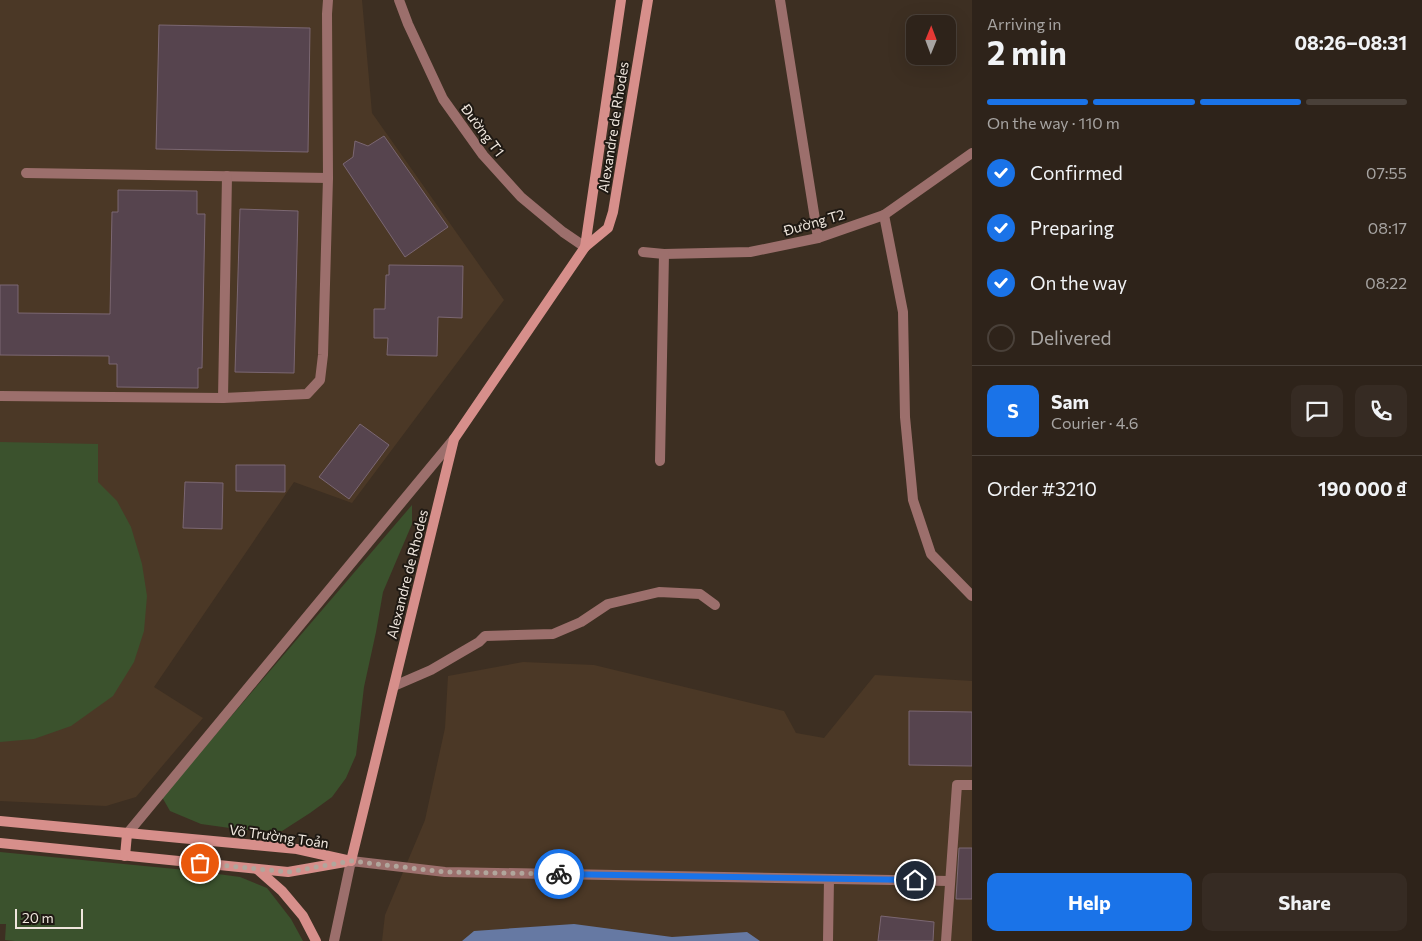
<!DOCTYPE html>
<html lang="en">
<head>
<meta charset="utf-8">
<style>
  body { margin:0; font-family:Commissioner,sans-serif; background:#362b23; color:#f1f3f6; height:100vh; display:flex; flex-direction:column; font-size:19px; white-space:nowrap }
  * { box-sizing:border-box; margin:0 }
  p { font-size:16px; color:#a7a4a2 }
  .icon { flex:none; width:28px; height:28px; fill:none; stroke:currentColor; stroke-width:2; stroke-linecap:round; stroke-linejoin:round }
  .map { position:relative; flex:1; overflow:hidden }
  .drawer { display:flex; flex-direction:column; background:#2e231a; width:450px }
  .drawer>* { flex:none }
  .needle { width:32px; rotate:1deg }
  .fabs { position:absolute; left:906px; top:15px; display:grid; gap:10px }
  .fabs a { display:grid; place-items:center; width:50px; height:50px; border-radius:10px; background:#2e231a; box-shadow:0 5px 20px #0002,0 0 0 1px #494039; font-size:25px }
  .scale { position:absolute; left:15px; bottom:12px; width:68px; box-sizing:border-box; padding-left:5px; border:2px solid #efe6dd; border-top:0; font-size:14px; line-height:18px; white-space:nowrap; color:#efe6dd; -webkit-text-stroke:4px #1f1913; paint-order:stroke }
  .pin { position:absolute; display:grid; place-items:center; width:42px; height:42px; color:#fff; margin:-21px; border:2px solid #fff; border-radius:50%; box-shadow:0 1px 5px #0007 }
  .courier { position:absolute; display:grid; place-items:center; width:50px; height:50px; margin:-25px; border:4px solid #1a73e8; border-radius:50%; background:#fff; color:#222; box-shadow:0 1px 6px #0007 }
  .headline em { font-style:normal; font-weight:700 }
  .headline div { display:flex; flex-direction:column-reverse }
  .headline { display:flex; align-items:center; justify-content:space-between; height:85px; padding:0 15px }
  h1 { font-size:32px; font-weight:700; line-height:38px }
  .bar { display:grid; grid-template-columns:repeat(4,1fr); gap:8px 5px; align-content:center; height:60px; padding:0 15px }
  .bar i { height:6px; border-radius:4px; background:#494039 }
  .bar .on { background:#1a73e8 }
  .bar p { grid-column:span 4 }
  .line { display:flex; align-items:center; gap:12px; padding:0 15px; border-top:1px solid #494039 }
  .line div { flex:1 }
  .round { display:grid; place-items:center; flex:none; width:52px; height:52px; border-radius:10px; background:#362b23 }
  ol { padding:0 15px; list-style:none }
  li { display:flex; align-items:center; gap:15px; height:55px }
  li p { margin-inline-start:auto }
  li .icon { padding:5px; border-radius:50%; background:#1a73e8; color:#fff; stroke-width:4 }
  li:last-child { color:#a7a4a2 }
  li i { width:28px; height:28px; border:2px solid #494039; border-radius:50% }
  .primary-button { display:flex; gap:10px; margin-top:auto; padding:10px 15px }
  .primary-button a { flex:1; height:58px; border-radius:10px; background:#1a73e8; color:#fff; font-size:20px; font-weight:700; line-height:58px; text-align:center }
  .primary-button a+a { background:#362b23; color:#f1f3f6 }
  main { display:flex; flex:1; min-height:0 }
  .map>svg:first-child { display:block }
  .built { fill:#4b3826 }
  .green { fill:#3b522d }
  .water { fill:#6679a3 }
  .building { fill:#56444e; stroke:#7b6772 }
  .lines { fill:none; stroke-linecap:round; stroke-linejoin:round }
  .lane { stroke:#9c6f6c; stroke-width:10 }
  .street { stroke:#9c6f6c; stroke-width:10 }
  .secondary { stroke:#d78f8b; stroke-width:10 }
  .done { stroke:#b1a69c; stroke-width:5; stroke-dasharray:0 9 }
  .route { stroke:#1a73e8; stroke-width:6 }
  .labels { text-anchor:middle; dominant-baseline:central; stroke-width:4; stroke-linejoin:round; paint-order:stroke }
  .street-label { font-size:14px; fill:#efe6dd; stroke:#1f1913 }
</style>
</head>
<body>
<main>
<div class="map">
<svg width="972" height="941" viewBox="0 0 972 941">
  <rect width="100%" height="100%" fill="#3d2f22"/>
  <g class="built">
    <polygon points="0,0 362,0 372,113 504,300 352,503 294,482 154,687 203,718 136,797 106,806 0,801"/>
    <polygon points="523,662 594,665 784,711 796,733 824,738 875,675 972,681 972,941 382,941 385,915 425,820 445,728 448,676"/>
  </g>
  <g class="green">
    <polygon points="0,442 98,444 98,482 117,501 131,527 142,564 147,596 144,631 134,662 113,696 71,726 34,739 0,742"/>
    <polygon points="412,505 412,524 383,592 376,632 364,687 356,755 346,778 332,797 310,813 282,831 244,830 201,824 170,811 162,797"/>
    <polygon points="0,852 196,871 240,877 267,888 291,919 303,941 15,941 5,940 6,924 0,924"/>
  </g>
  <polygon class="water" points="574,924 672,937 747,932 760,941 462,941 474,931"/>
  <g class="building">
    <polygon points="159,25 310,28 308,152 156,149"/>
    <polygon points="384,136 448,227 405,257 343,164 353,157 355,141 368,146"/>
    <polygon points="118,190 197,191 197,214 205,214 202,368 198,368 198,388 117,387 117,364 109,364 109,356 0,355 0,285 18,285 18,313 110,314 112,212 118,212"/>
    <polygon points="240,209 298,211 294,373 235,372"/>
    <polygon points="389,265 463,266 462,318 438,317 437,356 387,355 388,338 374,338 374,309 385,309 386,275 389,275"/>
    <polygon points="360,424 389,445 349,499 319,477"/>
    <polygon points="236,465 285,465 285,492 236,491"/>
    <polygon points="185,482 223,483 222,529 183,528"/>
    <polygon points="909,711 972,712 972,766 909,765"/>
    <polygon points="959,848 972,848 972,899 956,899"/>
    <polygon points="881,916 934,922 933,941 878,941"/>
  </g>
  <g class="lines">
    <g class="lane">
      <polyline points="780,0 818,238"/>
      <polyline points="26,173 328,178"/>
      <polyline points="884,215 903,312 905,417 913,500 931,554 972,596"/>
      <polyline points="0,396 223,398 307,394 320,380 323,355 328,178 327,14 328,0"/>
      <polyline points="223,398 227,176"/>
      <polyline points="394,686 431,670 479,642 485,636 553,634 581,622 608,604 659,592 700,594 715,605"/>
      <polyline points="946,941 957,785 972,785"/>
    </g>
    <g class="street">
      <polyline points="399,0 408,24 443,99 483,155 521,197 563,232 585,247"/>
      <polyline points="643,252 664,254 750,252 818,238 884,215 972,153"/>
      <polyline points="660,461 664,254"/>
      <polyline points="127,834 454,439"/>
      <polyline points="334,941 351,861 445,872 949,881"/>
      <polyline points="828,941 829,879"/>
    </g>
    <g class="secondary">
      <polyline points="585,247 621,0"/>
      <polyline points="0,821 297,849 351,861"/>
      <polyline points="0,843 288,872 345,862"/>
      <polyline points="125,856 127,834"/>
      <polyline points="351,861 454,439 585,247 608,228 613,212 648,0"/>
      <polyline points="257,869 282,891 303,916 316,941"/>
    </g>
  </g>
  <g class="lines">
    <polyline class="done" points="200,863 288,872 351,861 445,872 559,874"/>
    <polyline class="route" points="559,874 915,880"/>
  </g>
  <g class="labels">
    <g class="street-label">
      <text transform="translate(613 127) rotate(-81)">Alexandre de Rhodes</text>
      <text transform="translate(483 130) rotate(53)">Đường T1</text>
      <text transform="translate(814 222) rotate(-16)">Đường T2</text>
      <text transform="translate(407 574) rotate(-76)">Alexandre de Rhodes</text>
      <text transform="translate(279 836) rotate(8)">Võ Trường Toản</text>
    </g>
  </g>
</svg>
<div class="fabs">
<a><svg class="needle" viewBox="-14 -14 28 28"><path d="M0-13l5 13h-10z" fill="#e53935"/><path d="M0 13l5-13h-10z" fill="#a7a4a2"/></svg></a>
</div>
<div class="scale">20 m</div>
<div class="pin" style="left:200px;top:863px;background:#ea580c"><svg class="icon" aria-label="bag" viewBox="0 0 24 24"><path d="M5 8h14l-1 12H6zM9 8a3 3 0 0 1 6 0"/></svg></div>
<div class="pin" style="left:915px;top:880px;background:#1f2937"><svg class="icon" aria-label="home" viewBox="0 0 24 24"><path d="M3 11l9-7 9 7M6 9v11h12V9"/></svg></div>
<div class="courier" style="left:559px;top:874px"><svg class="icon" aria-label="bike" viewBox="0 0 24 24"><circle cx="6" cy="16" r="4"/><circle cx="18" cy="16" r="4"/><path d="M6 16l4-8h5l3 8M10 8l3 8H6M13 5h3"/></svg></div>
</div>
<section class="drawer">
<div class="headline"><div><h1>2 min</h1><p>Arriving in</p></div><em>08:26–08:31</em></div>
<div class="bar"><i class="on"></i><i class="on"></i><i class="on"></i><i></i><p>On the way · 110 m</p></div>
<ol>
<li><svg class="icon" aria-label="check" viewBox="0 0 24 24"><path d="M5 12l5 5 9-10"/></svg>Confirmed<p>07:55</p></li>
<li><svg class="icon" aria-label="check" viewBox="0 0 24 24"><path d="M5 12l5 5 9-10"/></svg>Preparing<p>08:17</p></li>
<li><svg class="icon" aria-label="check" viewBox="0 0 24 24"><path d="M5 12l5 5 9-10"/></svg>On the way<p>08:22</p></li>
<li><i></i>Delivered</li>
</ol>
<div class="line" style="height:90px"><b class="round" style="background:#1a73e8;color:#fff">S</b><div><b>Sam</b><p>Courier · 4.6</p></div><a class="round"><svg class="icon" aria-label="chat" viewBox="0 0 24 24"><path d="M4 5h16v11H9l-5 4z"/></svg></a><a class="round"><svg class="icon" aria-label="phone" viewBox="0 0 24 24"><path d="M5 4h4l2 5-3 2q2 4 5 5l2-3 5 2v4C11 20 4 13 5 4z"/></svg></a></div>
<div class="line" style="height:65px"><div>Order #3210</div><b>190 000 ₫</b></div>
<div class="primary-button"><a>Help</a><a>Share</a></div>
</section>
</main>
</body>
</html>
